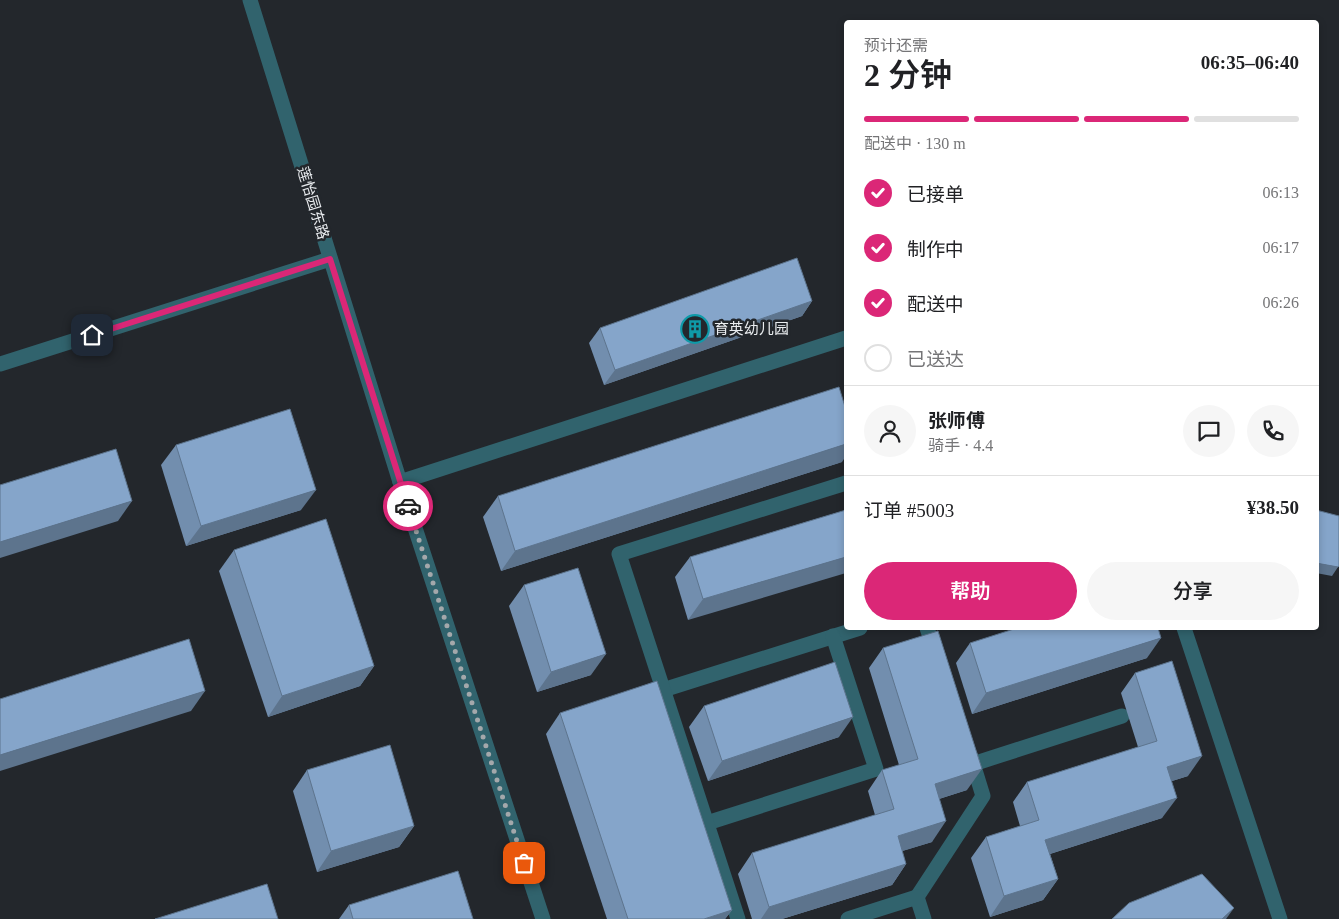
<!DOCTYPE html>
<html lang="zh">
<head>
<meta charset="utf-8">
<style>
  body { margin:0; font-family:"Times New Roman","Noto Sans SC",serif; background:#f6f6f6; color:#202124; height:100vh; display:flex; flex-direction:column; font-size:19px; white-space:nowrap }
  * { box-sizing:border-box; margin:0 }
  p { font-size:16px; color:#757577 }
  .icon { flex:none; width:28px; height:28px; fill:none; stroke:currentColor; stroke-width:2; stroke-linecap:round; stroke-linejoin:round }
  .map { position:relative; flex:1; overflow:hidden }
  .sheet { position:absolute; left:844px; top:20px; width:475px; height:610px; display:flex; flex-direction:column; background:#fff; border-radius:5px; box-shadow:0 2px 8px #0003 }
  .sheet>* { flex:none }
  .pin { position:absolute; display:grid; place-items:center; width:42px; height:42px; color:#fff; margin:-21px; border-radius:10px; box-shadow:0 2px 8px #0006 }
  .courier { position:absolute; display:grid; place-items:center; width:50px; height:50px; margin:-25px; border:4px solid #db2777; border-radius:50%; background:#fff; color:#222; box-shadow:0 1px 6px #0007 }
  .head em { font-style:normal; font-weight:600 }
  .head div { display:flex; flex-direction:column-reverse }
  .head { display:flex; align-items:center; justify-content:space-between; height:85px; padding:0 20px }
  h1 { font-size:32px; font-weight:600; line-height:38px }
  .bar { display:grid; grid-template-columns:repeat(4,1fr); gap:8px 5px; align-content:center; height:60px; padding:0 20px }
  .bar i { height:6px; border-radius:4px; background:#e0e0e0 }
  .bar .on { background:#db2777 }
  .bar p { grid-column:span 4 }
  .line { display:flex; align-items:center; gap:12px; padding:0 20px; border-top:1px solid #e0e0e0 }
  .line div { flex:1 }
  .round { display:grid; place-items:center; flex:none; width:52px; height:52px; border-radius:26px; background:#f6f6f6 }
  ol { padding:0 20px; list-style:none }
  li { display:flex; align-items:center; gap:15px; height:55px }
  li p { margin-inline-start:auto }
  li .icon { padding:5px; border-radius:50%; background:#db2777; color:#fff; stroke-width:4 }
  li:last-child { color:#757577 }
  li i { width:28px; height:28px; border:2px solid #e0e0e0; border-radius:50% }
  .cta { display:flex; gap:10px; margin-top:auto; padding:10px 20px }
  .cta a { flex:1; height:58px; border-radius:30px; background:#db2777; color:#fff; font-size:20px; font-weight:600; line-height:58px; text-align:center }
  .cta a+a { background:#f6f6f6; color:#202124 }
  .map>svg:first-child { display:block }
  .lines { fill:none; stroke-linecap:round; stroke-linejoin:round }
  .minor { stroke:#31636d; stroke-width:15 }
  .wall { fill:#728eae }
  .shaded-wall { fill:#5d748d }
  .building { fill:#85a5ca; stroke:#5d748d }
  .done { stroke:#a4a8ab; stroke-width:5; stroke-dasharray:0 9 }
  .route { stroke:#db2777; stroke-width:6 }
  .labels { text-anchor:middle; dominant-baseline:central; stroke-width:5; stroke-linejoin:round; paint-order:stroke }
  .street-label { font-size:15px; fill:#eaedf0; stroke:#23272c }
  .poi-label { font-size:15px; fill:#eaedf0; stroke:#23272c; text-anchor:start }
</style>
</head>
<body>
<div class="map">
<svg width="1339" height="919" viewBox="0 0 1339 919">
  <rect width="100%" height="100%" fill="#23272c"/>
  <g class="lines">
    <g class="minor">
      <polyline points="250,0 400,482 543,919"/>
      <polyline points="0,364 330,259"/>
      <polyline points="400,482 846,338"/>
      <polyline points="927,628 935,652"/>
      <polyline points="1184,628 1280,919"/>
      <polyline points="663,690 860,628"/>
      <polyline points="973,764 1122,716"/>
      <polyline points="707,823 876,769 833,636"/>
      <polyline points="917,897 983,796 971,757"/>
      <polyline points="738,919 619,554 846,483"/>
      <polyline points="848,919 917,897 924,919"/>
    </g>
  </g>
  <g class="wall">
    <polygon points="812,301 802,316 604,385 589,343 600,328"/>
    <polygon points="176,445 301,510 186,546 161,465"/>
    <polygon points="842,462 501,571 483,517 498,496"/>
    <polygon points="846,510 688,620 675,577 690,557"/>
    <polygon points="234,550 374,666 360,686 268,717 219,571"/>
    <polygon points="524,585 591,675 537,692 509,606"/>
    <polygon points="970,643 1147,658 972,714 956,663"/>
    <polygon points="883,648 967,790 939,799 932,842 902,851 906,864 892,885 782,919 752,919 738,874 752,853 875,815 868,791 882,770 899,765 869,668"/>
    <polygon points="1135,673 1188,776 1172,781 1162,818 1050,854 1058,879 1043,900 990,917 971,858 986,837 1020,826 1013,802 1027,782 1138,747 1121,693"/>
    <polygon points="704,706 839,737 708,781 689,727"/>
    <polygon points="560,713 732,910 725,919 607,919 546,734"/>
    <polygon points="307,770 414,826 399,847 317,872 293,791"/>
    <polygon points="349,905 473,919 339,919"/>
  </g>
  <g class="shaded-wall">
    <polygon points="812,301 802,316 604,385 615,370"/>
    <polygon points="846,444 846,456 842,462 501,571 515,551"/>
    <polygon points="316,490 301,510 186,546 201,526"/>
    <polygon points="132,501 118,521 0,558 0,542"/>
    <polygon points="846,557 846,573 688,620 703,599"/>
    <polygon points="1316,563 1338,567 1332,576 1316,573"/>
    <polygon points="1161,638 1147,658 972,714 986,693"/>
    <polygon points="606,654 591,675 537,692 551,672"/>
    <polygon points="374,666 360,686 268,717 282,696"/>
    <polygon points="205,691 191,711 0,771 0,755"/>
    <polygon points="853,717 839,737 708,781 722,761"/>
    <polygon points="1202,756 1188,776 1153,787 1167,767"/>
    <polygon points="982,769 967,790 920,805 935,784"/>
    <polygon points="1177,798 1162,818 1031,860 1045,840"/>
    <polygon points="946,821 932,842 883,857 898,836"/>
    <polygon points="414,826 399,847 317,872 331,851"/>
    <polygon points="906,864 892,885 782,919 761,919 769,907"/>
    <polygon points="1058,879 1043,900 990,917 1004,896"/>
    <polygon points="1234,908 1226,919 1222,919"/>
    <polygon points="732,910 725,919 704,919"/>
  </g>
  <g class="building">
    <polygon points="797,258 812,301 615,370 600,328"/>
    <polygon points="839,387 846,410 846,444 515,551 498,496"/>
    <polygon points="290,409 316,490 201,526 176,445"/>
    <polygon points="116,449 132,501 0,542 0,485"/>
    <polygon points="846,510 846,557 703,599 690,557"/>
    <polygon points="1316,510 1339,516 1339,566 1338,567 1316,563"/>
    <polygon points="326,519 374,666 282,696 234,550"/>
    <polygon points="578,568 606,654 551,672 524,585"/>
    <polygon points="1017,628 1158,628 1161,638 986,693 970,643"/>
    <polygon points="938,631 982,769 935,784 946,821 898,836 906,864 769,907 752,853 894,809 882,770 918,759 883,648"/>
    <polygon points="189,639 205,691 0,755 0,699"/>
    <polygon points="1172,661 1202,756 1167,767 1177,798 1045,840 1058,879 1004,896 986,837 1039,820 1027,782 1157,741 1135,673"/>
    <polygon points="835,662 853,717 722,761 704,706"/>
    <polygon points="657,681 732,910 704,919 628,919 560,713"/>
    <polygon points="390,745 414,826 331,851 307,770"/>
    <polygon points="458,871 473,919 353,919 349,905"/>
    <polygon points="1202,874 1234,908 1222,919 1112,919 1129,903"/>
    <polygon points="267,884 278,919 155,919"/>
  </g>
  <g class="lines">
    <polyline class="done" points="408,506 524,863"/>
    <polyline class="route" points="92,335 330,259 408,506"/>
  </g>
  <defs>
    <symbol id="building-ring" viewBox="-11 -11 22 22"><circle r="9.5" fill="#23272c" stroke="#0f9aa8" stroke-width="1.5"/><path d="M-4-6H4V6H1V3H-1V6H-4ZM-2.5-4.3h1.7v1.8h-1.7ZM.8-4.3h1.7v1.8H.8ZM-2.5-1h1.7V.8h-1.7ZM.8-1h1.7V.8H.8Z" fill="#0f9aa8"/></symbol>
  </defs>
  <g fill-rule="evenodd">
    <use href="#building-ring" x="679" y="313" width="32" height="32"/>
  </g>
  <g class="labels">
    <g class="street-label">
      <text transform="translate(313 203) rotate(73)">莲怡园东路</text>
    </g>
    <g class="poi-label">
      <text x="714" y="329">育英幼儿园</text>
    </g>
  </g>
</svg>
<div class="pin" style="left:524px;top:863px;background:#ea580c"><svg class="icon" aria-label="bag" viewBox="0 0 24 24"><path d="M5 8h14l-1 12H6zM9 8a3 3 0 0 1 6 0"/></svg></div>
<div class="pin" style="left:92px;top:335px;background:#1f2937"><svg class="icon" aria-label="home" viewBox="0 0 24 24"><path d="M3 11l9-7 9 7M6 9v11h12V9"/></svg></div>
<div class="courier" style="left:408px;top:506px"><svg class="icon" aria-label="car" viewBox="0 0 24 24"><path d="M5 17H2v-5l4-1 3-4h7l3 4 3 1v5h-3M9 17h6M6 11h13"/><circle cx="7" cy="17" r="2"/><circle cx="17" cy="17" r="2"/></svg></div>
<section class="sheet">
<div class="head"><div><h1>2 分钟</h1><p>预计还需</p></div><em>06:35–06:40</em></div>
<div class="bar"><i class="on"></i><i class="on"></i><i class="on"></i><i></i><p>配送中 · 130 m</p></div>
<ol>
<li><svg class="icon" aria-label="check" viewBox="0 0 24 24"><path d="M5 12l5 5 9-10"/></svg>已接单<p>06:13</p></li>
<li><svg class="icon" aria-label="check" viewBox="0 0 24 24"><path d="M5 12l5 5 9-10"/></svg>制作中<p>06:17</p></li>
<li><svg class="icon" aria-label="check" viewBox="0 0 24 24"><path d="M5 12l5 5 9-10"/></svg>配送中<p>06:26</p></li>
<li><i></i>已送达</li>
</ol>
<div class="line" style="height:90px"><a class="round"><svg class="icon" aria-label="person" viewBox="0 0 24 24"><circle cx="12" cy="8" r="4"/><path d="M4 21q1-7 8-7t8 7"/></svg></a><div><b>张师傅</b><p>骑手 · 4.4</p></div><a class="round"><svg class="icon" aria-label="chat" viewBox="0 0 24 24"><path d="M4 5h16v11H9l-5 4z"/></svg></a><a class="round"><svg class="icon" aria-label="phone" viewBox="0 0 24 24"><path d="M5 4h4l2 5-3 2q2 4 5 5l2-3 5 2v4C11 20 4 13 5 4z"/></svg></a></div>
<div class="line" style="height:65px"><div>订单 #5003</div><b>¥38.50</b></div>
<div class="cta"><a>帮助</a><a>分享</a></div>
</section>
</div>
</body>
</html>
